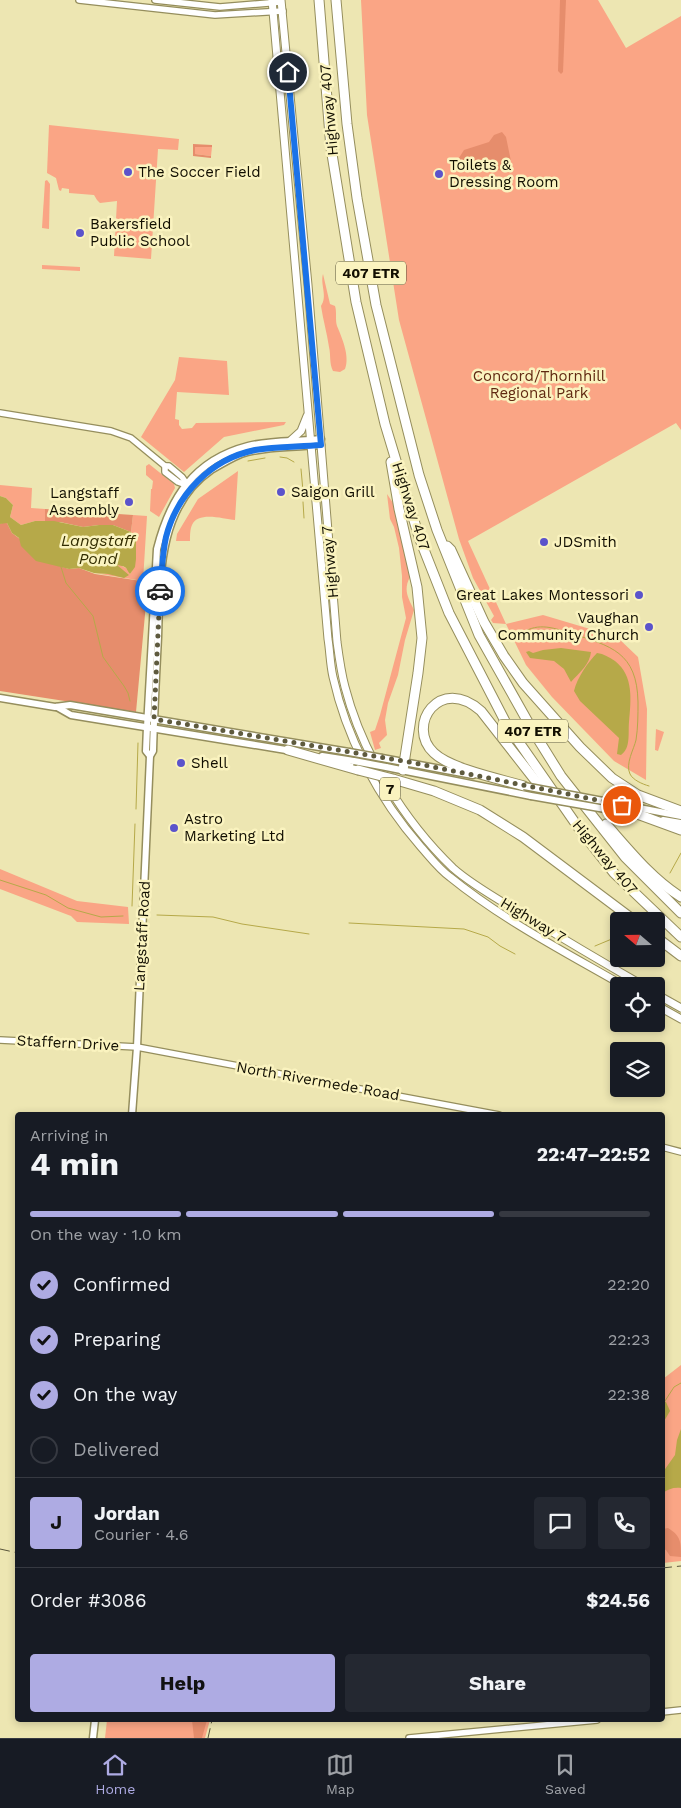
<!DOCTYPE html>
<html lang="en">
<head>
<meta charset="utf-8">
<style>
  body { margin:0; font-family:"Work Sans",sans-serif; background:#242831; color:#f1f3f6; height:100vh; display:flex; flex-direction:column; font-size:19px; white-space:nowrap }
  * { box-sizing:border-box; margin:0 }
  p { font-size:16px; color:#9ea1a6 }
  .icon { flex:none; width:28px; height:28px; fill:none; stroke:currentColor; stroke-width:2; stroke-linecap:round; stroke-linejoin:round }
  .map { position:relative; flex:1; overflow:hidden }
  .sheet { position:absolute; left:15px; top:1112px; width:650px; height:610px; display:flex; flex-direction:column; background:#171b24; border-radius:5px; box-shadow:0 2px 8px #0003 }
  .sheet>* { flex:none }
  .needle { width:32px; rotate:290deg }
  .controls { position:absolute; left:610px; top:912px; display:grid; gap:10px }
  .controls a { display:grid; place-items:center; width:55px; height:55px; border-radius:5px; background:#171b24; box-shadow:0 2px 8px #0003; font-size:25px }
  .pin { position:absolute; display:grid; place-items:center; width:42px; height:42px; color:#fff; margin:-21px; border:2px solid #fff; border-radius:50%; box-shadow:0 1px 5px #0007 }
  .courier { position:absolute; display:grid; place-items:center; width:50px; height:50px; margin:-25px; border:4px solid #1a73e8; border-radius:50%; background:#fff; color:#222; box-shadow:0 1px 6px #0007 }
  .summary em { font-style:normal; font-weight:700 }
  .summary div { display:flex; flex-direction:column-reverse }
  .summary { display:flex; align-items:center; justify-content:space-between; height:85px; padding:0 15px }
  h1 { font-size:32px; font-weight:700; line-height:38px }
  .bar { display:grid; grid-template-columns:repeat(4,1fr); gap:8px 5px; align-content:center; height:60px; padding:0 15px }
  .bar i { height:6px; border-radius:4px; background:#363941 }
  .bar .current { background:#aeabe3 }
  .bar p { grid-column:span 4 }
  .line { display:flex; align-items:center; gap:12px; padding:0 15px; border-top:1px solid #363941 }
  .line div { flex:1 }
  .round { display:grid; place-items:center; flex:none; width:52px; height:52px; border-radius:5px; background:#242831 }
  ol { padding:0 15px; list-style:none }
  li { display:flex; align-items:center; gap:15px; height:55px }
  li p { margin-inline-start:auto }
  li .icon { padding:5px; border-radius:50%; background:#aeabe3; color:#111; stroke-width:4 }
  li:last-child { color:#9ea1a6 }
  li i { width:28px; height:28px; border:2px solid #363941; border-radius:50% }
  .button { display:flex; gap:10px; margin-top:auto; padding:10px 15px }
  .button a { flex:1; height:58px; border-radius:5px; background:#aeabe3; color:#111; font-size:20px; font-weight:700; line-height:58px; text-align:center }
  .button a+a { background:#242831; color:#f1f3f6 }
  .tab-bar { display:flex; justify-content:space-around; align-items:center; height:70px; border-top:1px solid #363941; background:#171b24; font-size:14px; color:#9ea1a6 }
  .tab-bar a { display:grid; justify-items:center; gap:2px }
  .tab-bar .current { color:#aeabe3 }
  .map>svg:first-child { display:block }
  .green { fill:#faa585 }
  .forest { fill:#e68d6c }
  .water { fill:#b6a949 }
  .lines { fill:none; stroke-linecap:round; stroke-linejoin:round }
  .stream { stroke:#b6a949; stroke-width:1 }
  .tertiary-casing { stroke:#958e5d; stroke-width:8 }
  .secondary-casing { stroke:#958e5d; stroke-width:9 }
  .primary-casing { stroke:#958e5d; stroke-width:9 }
  .motorway-casing { stroke:#958e5d; stroke-width:11 }
  .tertiary { stroke:#fff; stroke-width:5.5 }
  .secondary { stroke:#fff; stroke-width:6 }
  .primary { stroke:#fff; stroke-width:7 }
  .motorway { stroke:#fff; stroke-width:9 }
  .rail { stroke:#58543a; stroke-width:1; stroke-dasharray:10 5; stroke-linecap:butt }
  .secondary-bridge-casing { stroke:#958e5d; stroke-width:9; stroke-linecap:butt }
  .motorway-bridge-casing { stroke:#958e5d; stroke-width:11; stroke-linecap:butt }
  .secondary-bridge { stroke:#fff; stroke-width:6 }
  .motorway-bridge { stroke:#fff; stroke-width:9 }
  .done { stroke:#5e5a3e; stroke-width:5; stroke-dasharray:0 9 }
  .route { stroke:#1a73e8; stroke-width:6 }
  .poi-dot { fill:#5b53cb; stroke:#faf3bf; stroke-width:2 }
  .labels { text-anchor:middle; dominant-baseline:central; stroke-width:5; stroke-linejoin:round; paint-order:stroke }
  .shield { fill:#faf3bf; stroke:#575339; stroke-width:1 }
  .shield-label { font-size:14px; font-weight:bold; fill:#110e00 }
  .street-label { font-size:15px; fill:#110e00; stroke:#faf3bf }
  .poi-label { font-size:15px; fill:#110e00; stroke:#faf3bf; text-anchor:start }
  .park-label { font-size:15px; fill:#602811; stroke:#faf3bf }
  .water-label { font-size:16px; font-style:italic; fill:#322c01; stroke:#faf3bf }
</style>
</head>
<body>
<div class="map">
<svg width="681" height="1738" viewBox="0 0 681 1738">
  <rect width="100%" height="100%" fill="#ede6b2"/>
  <g class="green">
    <polygon points="361,0 598,0 626,48 681,16 681,430 676,423 468,541 506,624 543,615 617,637 638,657 647,709 646,780 614,761 552,697 526,665 506,624 493,623 491,620 494,616 473,578 459,539 399,320 367,115"/>
    <polygon points="49,125 179,139 178,150 158,149 151,259 114,256 117,201 100,203 97,200 94,195 69,193 69,189 62,188 61,191 59,190 56,178 47,173"/>
    <polygon points="195,146 212,147 211,156 195,154"/>
    <polygon points="47,180 50,184 49,229 42,228 45,181"/>
    <polygon points="42,265 80,267 80,271 42,269"/>
    <path d="M323 274 330 304 335 306C337 312 335 320 337 326 342 338 350 356 345 369L340 372 333 371C329 363 331 355 329 347 327 333 323 320 321 306 328 296 320 285 323 274Z"/>
    <polygon points="179,357 227,361 229,395 177,392 175,419 179,420 179,425 182,429 192,428 196,423 286,422 284,425 224,437 184,472 141,437 175,380"/>
    <polygon points="149,464 174,484 175,488 159,517 150,511 151,489 152,489 153,481 146,475 146,466"/>
    <path d="M238 471 235 520C223 519 198 511 192 525 190 529 190 536 190 541H176L177 534 198 499Z"/>
    <polygon points="0,485 32,488 31,508 45,509 45,523 35,521 21,525 10,517 13,505 6,498 0,496"/>
    <path d="M387 494 393 503 410 577C403 590 408 598 414 610L405 640 398 675 388 703 385 720 387 735 379 743 381 748 375 750 370 732 375 730 380 715 406 618 402 597V576L399 548 394 527 390 519Z"/>
    <polygon points="133,515 147,516 143,581 94,573 108,574 119,567 117,565 118,564 128,569 130,574 132,571 134,536 131,532"/>
    <polygon points="656,729 664,732 658,751 655,750"/>
    <polygon points="0,869 77,901 128,907 129,924 77,922 71,916 0,889"/>
    <polygon points="681,1365 681,1561 663,1563 663,1379"/>
    <polygon points="107,1720 210,1720 205,1738 105,1738"/>
  </g>
  <g class="forest">
    <polygon points="560,0 566,0 563,72 561,74 558,71"/>
    <path d="M502 132 506 137 513 171C494 171 475 167 457 161L464 150 489 142 494 135Z"/>
    <polygon points="193,144 212,145 212,147 195,147 195,154 211,156 211,158 193,156"/>
    <polygon points="45,509 133,515 131,532 113,525 99,525 83,527 60,522 45,523"/>
    <polygon points="4,522 7,523 12,533 53,564 69,569 79,568 95,574 148,582 136,712 0,691 0,524"/>
    <path d="M668 1528C681 1536 681 1542 681 1557L670 1556 666 1550 663 1549V1529Z"/>
    <polygon points="192,1720 207,1720 202,1738 194,1738"/>
  </g>
  <g class="water">
    <path d="M0 496 6 498 13 505 10 517 21 525 35 521H54L83 527 99 525H113L131 532 136 541V559L135 567 130 574C125 567 128 567 117 565L129 575 124 578 108 574 94 573 79 568 69 569 36 561 21 546 19 538 12 533 7 523 0 524Z"/>
    <path d="M561 648 591 652C590 664 579 673 571 682L564 669 554 661 530 658 526 652 529 651 533 653 543 650Z"/>
    <path d="M597 653C604 654 609 657 615 661 634 676 631 700 629 722 628 733 631 748 621 755L617 754 619 738 580 701 574 691C577 678 588 662 597 653Z"/>
    <polygon points="664,1401 666,1402 670,1411 663,1423 663,1403"/>
    <path d="M681 1429V1488C674 1487 668 1489 663 1493V1472L675 1455 677 1440Z"/>
  </g>
  <g class="lines">
    <g class="stream">
      <polyline points="280,457 287,458 294,462"/>
      <polyline points="248,461 265,458"/>
      <polyline points="301,469 303,491"/>
      <polyline points="303,502 304,518"/>
      <polyline points="61,567 66,583 93,616 103,657 124,686 128,693 130,701"/>
      <path d="M519 635C536 622 551 627 570 633 611 646 637 652 638 702 638 714 638 728 636 740 634 749 625 764 630 774 633 780 642 784 649 786"/>
      <polyline points="136,809 138,743"/>
      <polyline points="670,873 681,853"/>
      <polyline points="0,880 46,895 68,908 101,917 123,916"/>
      <polyline points="132,906 135,824"/>
      <polyline points="157,915 213,917 242,924 309,934"/>
      <polyline points="349,923 464,929 488,937 500,946 515,954"/>
      <polyline points="595,946 619,936"/>
      <polyline points="665,1401 674,1387 681,1383"/>
    </g>
    <defs>
      <g id="tertiary">
        <polyline points="79,0 215,15 283,11"/>
        <polyline points="155,0 220,7 281,2"/>
        <polyline points="0,413 111,431 131,438 165,466 169,466 182,477 189,487"/>
        <polyline points="165,466 165,472 178,482 186,485"/>
        <polyline points="0,1040 137,1047 499,1115"/>
        <polyline points="662,1147 681,1152"/>
        <polyline points="662,1712 681,1710"/>
        <polyline points="409,1738 597,1720"/>
      </g>
      <g id="secondary">
        <polyline points="0,698 55,707 70,705 349,752"/>
        <polyline points="57,707 71,715 292,751"/>
        <path d="M150 756 146 751 147 727 157 549C170 498 194 460 248 446 271 440 297 442 321 439"/>
        <polyline points="322,756 354,761"/>
        <polyline points="382,758 473,775"/>
        <polyline points="386,767 531,796"/>
        <polyline points="603,801 681,816"/>
        <polyline points="611,810 644,816"/>
        <polyline points="663,820 681,823"/>
        <path d="M132 1115 137 1047 150 756 153 751C154 713 156 675 158 637 160 579 157 507 211 470 221 464 231 458 241 454 266 446 295 447 321 445"/>
        <polyline points="93,1738 95,1720"/>
      </g>
      <g id="primary">
        <path d="M272 0 328 639C330 651 330 664 333 677 347 740 379 799 421 847 430 857 439 869 450 877 503 920 565 952 624 986"/>
        <path d="M281 0 308 285 337 642C339 657 341 672 345 687 362 753 404 821 453 868 472 885 504 903 526 916 565 940 604 963 644 986"/>
        <polyline points="290,441 301,431 307,416"/>
        <polyline points="656,994 681,1008"/>
        <polyline points="656,1005 681,1019"/>
      </g>
      <g id="motorway">
        <polyline points="319,0 331,148 356,302 385,424 419,537 449,613 507,725 578,827 614,873 681,937"/>
        <polyline points="336,0 347,124 357,198 376,305 419,475 437,530 479,635 533,731 561,776 625,857 681,913"/>
        <polyline points="391,462 399,509 417,587 422,638 418,673 403,770"/>
        <polyline points="447,546 451,550 484,622 504,656 523,683 580,747 612,778 638,795 681,811"/>
        <polyline points="288,750 358,770"/>
        <polyline points="393,779 434,791 480,810 523,837 635,921"/>
        <path d="M524 786C500 779 451 769 434 753 405 726 440 674 481 711L535 780 548 793"/>
        <polyline points="640,815 681,830"/>
        <path d="M606 824C629 850 652 879 681 897"/>
        <polyline points="656,937 681,956"/>
      </g>
    </defs>
    <use href="#tertiary" class="tertiary-casing"/>
    <use href="#secondary" class="secondary-casing"/>
    <use href="#primary" class="primary-casing"/>
    <use href="#motorway" class="motorway-casing"/>
    <use href="#tertiary" class="tertiary"/>
    <use href="#secondary" class="secondary"/>
    <use href="#primary" class="primary"/>
    <use href="#motorway" class="motorway"/>
    <g class="rail">
      <polyline points="0,1549 18,1553"/>
      <polyline points="662,1568 681,1566"/>
      <polyline points="208,1738 212,1720"/>
    </g>
    <defs>
      <g id="secondary-bridge">
        <polyline points="349,752 382,758"/>
        <polyline points="354,761 386,767"/>
        <polyline points="524,786 603,801"/>
        <polyline points="531,796 611,810"/>
      </g>
      <polyline id="motorway-bridge" points="358,770 393,779"/>
    </defs>
    <use href="#secondary-bridge" class="secondary-bridge-casing"/>
    <use href="#motorway-bridge" class="motorway-bridge-casing"/>
    <use href="#secondary-bridge" class="secondary-bridge"/>
    <use href="#motorway-bridge" class="motorway-bridge"/>
  </g>
  <g class="lines">
    <polyline class="done" points="160,591 154,719 404,761 622,805"/>
    <path class="route" d="M160 591C162 573 162 555 166 537 177 494 211 459 255 450 276 446 299 447 321 445L288 72"/>
  </g>
  <g class="poi-dot">
    <circle cx="128" cy="172" r="5"/>
    <circle cx="439" cy="174" r="5"/>
    <circle cx="80" cy="233" r="5"/>
    <circle cx="281" cy="492" r="5"/>
    <circle cx="129" cy="502" r="5"/>
    <circle cx="544" cy="542" r="5"/>
    <circle cx="639" cy="595" r="5"/>
    <circle cx="649" cy="627" r="5"/>
    <circle cx="181" cy="763" r="5"/>
    <circle cx="174" cy="828" r="5"/>
  </g>
  <g class="labels">
    <g class="shield">
      <rect x="336" y="261.5" width="70" height="23" rx="4"/>
      <rect x="498" y="719.5" width="70" height="23" rx="4"/>
      <rect x="380" y="777.5" width="20" height="23" rx="4"/>
    </g>
    <g class="shield-label">
      <text x="371" y="273">407 ETR</text>
      <text x="533" y="731">407 ETR</text>
      <text x="390" y="789">7</text>
    </g>
    <g class="street-label">
      <text transform="translate(329 110) rotate(-95)">Highway 407</text>
      <text transform="translate(411 506) rotate(72)">Highway 407</text>
      <text transform="translate(330 562) rotate(-95)">Highway 7</text>
      <text transform="translate(605 857) rotate(50)">Highway 407</text>
      <text transform="translate(533 920) rotate(31)">Highway 7</text>
      <text transform="translate(142 936) rotate(-87)">Langstaff Road</text>
      <text transform="translate(68 1043) rotate(3)">Staffern Drive</text>
      <text transform="translate(318 1081) rotate(10)">North Rivermede Road</text>
    </g>
    <g class="poi-label">
      <text x="449" y="165">Toilets &amp;<tspan x="449" dy="17">Dressing Room</tspan></text>
      <text x="138" y="172">The Soccer Field</text>
      <text x="90" y="224">Bakersfield<tspan x="90" dy="17">Public School</tspan></text>
      <text x="291" y="492">Saigon Grill</text>
      <text x="119" y="493" text-anchor="end">Langstaff<tspan x="119" dy="17">Assembly</tspan></text>
      <text x="554" y="542">JDSmith</text>
      <text x="629" y="595" text-anchor="end">Great Lakes Montessori</text>
      <text x="639" y="618" text-anchor="end">Vaughan<tspan x="639" dy="17">Community Church</tspan></text>
      <text x="191" y="763">Shell</text>
      <text x="184" y="819">Astro<tspan x="184" dy="17">Marketing Ltd</tspan></text>
    </g>
    <g class="park-label">
      <text x="539" y="376">Concord/Thornhill<tspan x="539" dy="17">Regional Park</tspan></text>
    </g>
    <g class="water-label">
      <text x="98" y="540">Langstaff<tspan x="98" dy="18">Pond</tspan></text>
    </g>
  </g>
</svg>
<div class="controls">
<a><svg class="needle" viewBox="-14 -14 28 28"><path d="M0-13l5 13h-10z" fill="#e53935"/><path d="M0 13l5-13h-10z" fill="#9ea1a6"/></svg></a>
<a><svg class="icon" aria-label="locate" viewBox="0 0 24 24"><circle cx="12" cy="12" r="6"/><path d="M12 2v4M12 18v4M2 12h4M18 12h4"/></svg></a>
<a><svg class="icon" aria-label="layers" viewBox="0 0 24 24"><path d="M12 4l9 5-9 5-9-5zM3 14l9 5 9-5"/></svg></a>
</div>
<div class="pin" style="left:622px;top:805px;background:#ea580c"><svg class="icon" aria-label="bag" viewBox="0 0 24 24"><path d="M5 8h14l-1 12H6zM9 8a3 3 0 0 1 6 0"/></svg></div>
<div class="pin" style="left:288px;top:72px;background:#1f2937"><svg class="icon" aria-label="home" viewBox="0 0 24 24"><path d="M3 11l9-7 9 7M6 9v11h12V9"/></svg></div>
<div class="courier" style="left:160px;top:591px"><svg class="icon" aria-label="car" viewBox="0 0 24 24"><path d="M5 17H2v-5l4-1 3-4h7l3 4 3 1v5h-3M9 17h6M6 11h13"/><circle cx="7" cy="17" r="2"/><circle cx="17" cy="17" r="2"/></svg></div>
<section class="sheet">
<div class="summary"><div><h1>4 min</h1><p>Arriving in</p></div><em>22:47–22:52</em></div>
<div class="bar"><i class="current"></i><i class="current"></i><i class="current"></i><i></i><p>On the way · 1.0 km</p></div>
<ol>
<li><svg class="icon" aria-label="check" viewBox="0 0 24 24"><path d="M5 12l5 5 9-10"/></svg>Confirmed<p>22:20</p></li>
<li><svg class="icon" aria-label="check" viewBox="0 0 24 24"><path d="M5 12l5 5 9-10"/></svg>Preparing<p>22:23</p></li>
<li><svg class="icon" aria-label="check" viewBox="0 0 24 24"><path d="M5 12l5 5 9-10"/></svg>On the way<p>22:38</p></li>
<li><i></i>Delivered</li>
</ol>
<div class="line" style="height:90px"><b class="round" style="background:#aeabe3;color:#111">J</b><div><b>Jordan</b><p>Courier · 4.6</p></div><a class="round"><svg class="icon" aria-label="chat" viewBox="0 0 24 24"><path d="M4 5h16v11H9l-5 4z"/></svg></a><a class="round"><svg class="icon" aria-label="phone" viewBox="0 0 24 24"><path d="M5 4h4l2 5-3 2q2 4 5 5l2-3 5 2v4C11 20 4 13 5 4z"/></svg></a></div>
<div class="line" style="height:65px"><div>Order #3086</div><b>$24.56</b></div>
<div class="button"><a>Help</a><a>Share</a></div>
</section>
</div>
<nav class="tab-bar">
<a class="current"><svg class="icon" aria-label="home" viewBox="0 0 24 24"><path d="M3 11l9-7 9 7M6 9v11h12V9"/></svg>Home</a>
<a><svg class="icon" aria-label="map" viewBox="0 0 24 24"><path d="M3 6l6-2 6 2 6-2v14l-6 2-6-2-6 2zM9 4v14M15 6v14"/></svg>Map</a>
<a><svg class="icon" aria-label="saved" viewBox="0 0 24 24"><path d="M7 4h10v16l-5-4-5 4z"/></svg>Saved</a>
</nav>
</body>
</html>
